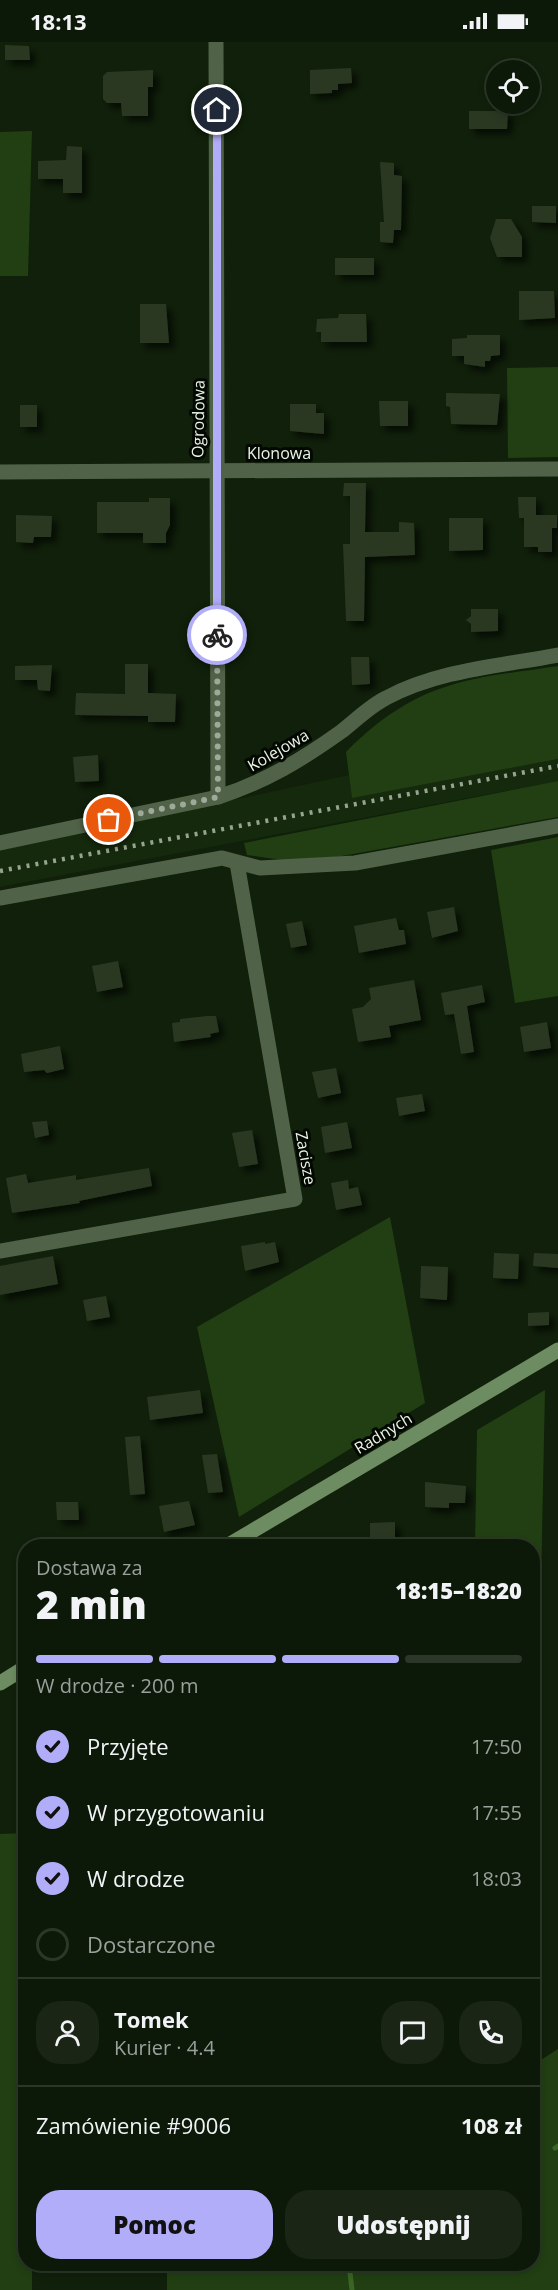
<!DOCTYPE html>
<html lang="pl">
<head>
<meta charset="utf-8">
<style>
  body { margin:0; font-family:"Open Sans",sans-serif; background:#1a2516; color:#f1f3f6; height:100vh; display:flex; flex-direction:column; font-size:22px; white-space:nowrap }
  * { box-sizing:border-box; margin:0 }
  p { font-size:20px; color:#9aa09c }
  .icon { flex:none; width:33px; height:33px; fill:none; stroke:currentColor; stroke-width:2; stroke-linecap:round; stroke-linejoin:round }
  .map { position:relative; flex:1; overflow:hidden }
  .drawer { position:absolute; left:18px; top:1497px; width:522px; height:732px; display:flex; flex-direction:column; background:#0c1808; border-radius:24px; box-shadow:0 3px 9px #0003,0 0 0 2px #2c3729 }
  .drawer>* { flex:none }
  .controls { position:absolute; left:486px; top:18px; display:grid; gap:12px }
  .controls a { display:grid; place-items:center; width:54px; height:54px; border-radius:50%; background:#0c1808; box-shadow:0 3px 9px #0003,0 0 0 2px #2c3729; font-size:30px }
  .pin { position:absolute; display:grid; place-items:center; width:51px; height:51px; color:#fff; margin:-26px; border:3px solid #fff; border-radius:50%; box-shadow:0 2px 6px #0007 }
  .courier { position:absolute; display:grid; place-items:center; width:60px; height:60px; margin:-30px; border:4px solid #b2adf9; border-radius:50%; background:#fff; color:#222; box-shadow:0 2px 8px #0007 }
  .headline em { font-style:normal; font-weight:800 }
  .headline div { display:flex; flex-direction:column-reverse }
  .headline { display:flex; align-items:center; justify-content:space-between; height:102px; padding:0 18px }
  h1 { font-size:39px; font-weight:800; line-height:45px }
  .bar { display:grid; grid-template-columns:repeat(4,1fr); gap:9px 6px; align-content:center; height:72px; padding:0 18px }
  .bar i { height:8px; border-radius:4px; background:#2c3729 }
  .bar .on { background:#b2adf9 }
  .bar p { grid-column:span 4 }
  .line { display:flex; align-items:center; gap:15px; padding:0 18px; border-top:2px solid #2c3729 }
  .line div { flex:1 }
  .round { display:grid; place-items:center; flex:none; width:63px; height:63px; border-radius:24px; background:#1a2516 }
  ol { padding:0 18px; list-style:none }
  li { display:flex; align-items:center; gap:18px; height:66px }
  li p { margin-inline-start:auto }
  li .icon { padding:6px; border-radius:50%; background:#b2adf9; color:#111; stroke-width:4 }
  li:last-child { color:#9aa09c }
  li i { width:33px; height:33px; border:3px solid #2c3729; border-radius:50% }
  .cta { display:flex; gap:12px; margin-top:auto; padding:12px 18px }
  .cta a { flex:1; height:69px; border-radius:24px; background:#b2adf9; color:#111; font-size:24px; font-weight:800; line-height:69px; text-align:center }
  .cta a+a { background:#1a2516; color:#f1f3f6 }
  .status { display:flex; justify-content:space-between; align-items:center; height:42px; padding:0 30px; background:#0c1808; direction:ltr }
  .status svg { height:16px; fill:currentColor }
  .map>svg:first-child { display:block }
  .built { fill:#15290c }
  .green { fill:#213f13 }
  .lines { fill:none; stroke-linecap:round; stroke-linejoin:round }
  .stream { stroke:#3a6526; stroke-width:5 }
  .building { fill:#293922; filter:url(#shadow) }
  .street { stroke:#506348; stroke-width:15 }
  .secondary { stroke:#6d8c61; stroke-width:15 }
  .rail { stroke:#97a492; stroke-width:4.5; stroke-dasharray:3 6; stroke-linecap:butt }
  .done { stroke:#9eaa99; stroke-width:6; stroke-dasharray:0 10.8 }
  .route { stroke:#b2adf9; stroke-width:8 }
  .labels { text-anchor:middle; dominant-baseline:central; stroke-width:6; stroke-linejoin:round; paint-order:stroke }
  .street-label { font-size:16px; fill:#eaf5e6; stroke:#030802 }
</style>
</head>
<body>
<div class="status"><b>18:13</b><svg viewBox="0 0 49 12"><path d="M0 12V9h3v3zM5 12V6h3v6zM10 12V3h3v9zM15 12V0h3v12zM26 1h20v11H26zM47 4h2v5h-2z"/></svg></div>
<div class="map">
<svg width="558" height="2248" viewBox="0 0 558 2248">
  <defs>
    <filter id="shadow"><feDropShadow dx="5.5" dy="5.5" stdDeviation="3" flood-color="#0009"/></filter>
  </defs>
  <rect width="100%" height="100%" fill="#10200a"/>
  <polygon class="built" points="558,717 558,739 0,845 0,808 349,733 352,755"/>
  <g class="green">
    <polygon points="32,89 28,234 0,234 0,90"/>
    <polygon points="558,325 558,415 508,416 507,326"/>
    <path d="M558 624V717L352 756 346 710C373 682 407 657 445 645 480 633 521 630 558 624Z"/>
    <polygon points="558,739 558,775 303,821 247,813 244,801"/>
    <polygon points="558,795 558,954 515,961 491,808"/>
    <polygon points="390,1175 425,1361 239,1475 197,1285"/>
    <polygon points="545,1348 533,1933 532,1504 475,1504 477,1388"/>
    <polygon points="25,1791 26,2222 32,2222 32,2248 0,2248 0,1792"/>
    <polygon points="558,2007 558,2248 167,2248 167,2222 532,2222 533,2023"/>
  </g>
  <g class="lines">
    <g class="stream">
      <polyline points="555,2106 558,2104"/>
      <polyline points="349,2222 352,2248"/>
    </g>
  </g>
  <g class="building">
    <polygon points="5,3 29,4 30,18 5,18"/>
    <polygon points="351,26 352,41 338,42 338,48 332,48 332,51 310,52 310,28"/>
    <polygon points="153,28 153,45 148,45 148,74 122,74 121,61 107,61 103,57 103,34 107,30"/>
    <polygon points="469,69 508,69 507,87 469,87"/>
    <polygon points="67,104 82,105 82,151 63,151 63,137 38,137 38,119 66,118"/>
    <polygon points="380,120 394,121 394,133 402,134 401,188 394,188 393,201 380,200 380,180 384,180"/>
    <polygon points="532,164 556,164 556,181 532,180"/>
    <polygon points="496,177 511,177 522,195 522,215 497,215 490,196"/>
    <rect x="335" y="216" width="39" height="17"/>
    <polygon points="519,249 554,249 555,276 519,278"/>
    <polygon points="140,262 166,262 169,301 140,301"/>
    <polygon points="339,272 366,272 367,300 321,300 321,290 316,290 317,277 338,276"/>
    <polygon points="467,293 500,293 500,313 491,314 490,319 485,319 485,325 464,322 464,314 452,314 452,297 467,296"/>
    <polygon points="446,351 500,352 497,383 451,382 450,365 446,364"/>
    <polygon points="379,359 408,359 408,384 380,384"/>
    <polygon points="290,362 316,362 316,371 324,371 324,392 290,389"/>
    <rect x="20" y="363" width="17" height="22"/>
    <polygon points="344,441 366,441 365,490 399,490 399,480 414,481 415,513 365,515 364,579 346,579 343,502 350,502 350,454 343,454"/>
    <polygon points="518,455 536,455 536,473 557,473 557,486 552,486 552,510 538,510 538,505 524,505 524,476 519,476"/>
    <polygon points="149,456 170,456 170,483 166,491 166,501 143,501 143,491 97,491 97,460 149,460"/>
    <polygon points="16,473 52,474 51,495 34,495 33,501 16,500"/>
    <polygon points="449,476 483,476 483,508 449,509"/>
    <polygon points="471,567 498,567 498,589 471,590 471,582 466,578 471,574"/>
    <polygon points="351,615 369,615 370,642 352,643"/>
    <polygon points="125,622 148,622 148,651 176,652 175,680 148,680 148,674 75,673 76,651 125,652"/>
    <polygon points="52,623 50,649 38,648 37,638 15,638 15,624"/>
    <polygon points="98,713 99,739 75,740 73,715"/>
    <polygon points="454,865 458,889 432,896 427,870"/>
    <polygon points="396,876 399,888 404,888 406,902 359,911 354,884"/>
    <polygon points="302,879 307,903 291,906 286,882"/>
    <polygon points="118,919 123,945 97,950 92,924"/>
    <polygon points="414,938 421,978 389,984 391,995 358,1000 352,967 363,965 371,957 369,946"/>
    <polygon points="482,943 485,960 467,964 474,1010 461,1012 454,972 445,973 441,951"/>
    <polygon points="207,974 216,974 219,990 210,992 211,995 174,1000 172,981 180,980 180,977"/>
    <polygon points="547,980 551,1006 524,1010 520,985"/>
    <polygon points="60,1004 64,1027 47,1031 44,1028 24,1030 21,1012"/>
    <polygon points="336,1026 341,1051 318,1056 312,1030"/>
    <polygon points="422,1052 425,1069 399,1074 396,1056"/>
    <polygon points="47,1079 49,1093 35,1096 32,1080"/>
    <polygon points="347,1080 352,1106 325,1111 321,1085"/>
    <polygon points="252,1088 258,1122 239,1125 232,1091"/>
    <polygon points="149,1126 152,1144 79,1159 80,1161 12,1171 6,1136 26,1132 28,1141 76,1133 76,1138"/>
    <polygon points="348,1138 349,1147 358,1145 362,1163 336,1168 331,1141"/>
    <polygon points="265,1200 265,1202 275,1200 279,1220 245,1229 241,1204"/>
    <polygon points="494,1211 519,1212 518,1237 493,1236"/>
    <polygon points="534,1211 558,1212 558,1226 533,1224"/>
    <polygon points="53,1214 58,1242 0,1253 0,1224"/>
    <polygon points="421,1224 448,1225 447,1258 420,1256"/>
    <polygon points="106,1254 110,1275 87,1279 83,1258"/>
    <polygon points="549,1270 549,1283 528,1284 528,1271"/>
    <polygon points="200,1348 203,1371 150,1378 147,1355"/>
    <polygon points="140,1394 145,1452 130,1453 125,1395"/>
    <polygon points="217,1412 223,1450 208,1451 202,1413"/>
    <polygon points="425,1440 466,1444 465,1461 449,1461 449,1466 425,1465"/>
    <polygon points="189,1459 195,1483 164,1490 159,1464"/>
    <polygon points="56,1460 78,1460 79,1478 57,1478"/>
    <polygon points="395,1480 395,1504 370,1504 370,1481"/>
  </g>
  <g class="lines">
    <g class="street">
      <polyline points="216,0 218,755"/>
      <polyline points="0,430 558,427"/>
      <path d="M0 801 218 755C265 740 303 717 342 689 356 678 370 664 386 656 438 628 500 624 558 613"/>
      <polyline points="0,856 222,816 260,826 355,821 558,784"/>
      <polyline points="0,1209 295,1157 237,821"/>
    </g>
    <g class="secondary">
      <polyline points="227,1504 558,1308"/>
      <polyline points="0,1641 26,1625"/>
    </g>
    <polyline class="rail" points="0,829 558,724"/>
  </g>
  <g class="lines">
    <polyline class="done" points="109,778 218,755 217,593"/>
    <polyline class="route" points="217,593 217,68"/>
  </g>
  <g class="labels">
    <g class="street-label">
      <text transform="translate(198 377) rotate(-89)">Ogrodowa</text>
      <text x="279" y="411">Klonowa</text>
      <text transform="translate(278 708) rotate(-30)">Kolejowa</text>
      <text transform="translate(306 1116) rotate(80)">Zacisze</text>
      <text transform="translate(383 1391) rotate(-31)">Radnych</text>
    </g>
  </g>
</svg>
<div class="controls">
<a><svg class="icon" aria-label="locate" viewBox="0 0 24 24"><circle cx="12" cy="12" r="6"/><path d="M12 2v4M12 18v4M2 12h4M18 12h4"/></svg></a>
</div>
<div class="pin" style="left:109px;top:778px;background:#ea580c"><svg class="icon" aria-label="bag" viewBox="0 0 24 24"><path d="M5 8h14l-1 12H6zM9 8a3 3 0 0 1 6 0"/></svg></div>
<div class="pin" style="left:217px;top:68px;background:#1f2937"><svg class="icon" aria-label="home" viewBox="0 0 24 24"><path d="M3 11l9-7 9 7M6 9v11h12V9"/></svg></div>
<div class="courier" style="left:217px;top:593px"><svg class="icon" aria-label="bike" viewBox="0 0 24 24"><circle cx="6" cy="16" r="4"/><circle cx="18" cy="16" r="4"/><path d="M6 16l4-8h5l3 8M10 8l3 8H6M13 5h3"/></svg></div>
<section class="drawer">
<div class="headline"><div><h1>2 min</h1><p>Dostawa za</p></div><em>18:15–18:20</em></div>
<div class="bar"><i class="on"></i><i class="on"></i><i class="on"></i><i></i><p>W drodze · 200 m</p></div>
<ol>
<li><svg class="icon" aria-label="check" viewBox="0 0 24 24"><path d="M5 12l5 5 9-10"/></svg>Przyjęte<p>17:50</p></li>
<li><svg class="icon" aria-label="check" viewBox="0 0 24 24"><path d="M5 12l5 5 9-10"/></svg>W przygotowaniu<p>17:55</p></li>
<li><svg class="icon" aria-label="check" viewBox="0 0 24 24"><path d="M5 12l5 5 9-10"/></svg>W drodze<p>18:03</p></li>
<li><i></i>Dostarczone</li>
</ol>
<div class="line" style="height:108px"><a class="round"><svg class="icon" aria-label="person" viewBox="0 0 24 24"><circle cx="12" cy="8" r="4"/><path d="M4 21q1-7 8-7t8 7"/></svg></a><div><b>Tomek</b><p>Kurier · 4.4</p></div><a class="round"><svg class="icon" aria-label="chat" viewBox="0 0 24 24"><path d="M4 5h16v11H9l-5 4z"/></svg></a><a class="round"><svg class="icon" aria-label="phone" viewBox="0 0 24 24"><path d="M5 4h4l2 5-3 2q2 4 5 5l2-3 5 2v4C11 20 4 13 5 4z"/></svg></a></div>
<div class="line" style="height:78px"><div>Zamówienie #9006</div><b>108 zł</b></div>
<div class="cta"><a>Pomoc</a><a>Udostępnij</a></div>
</section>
</div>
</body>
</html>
